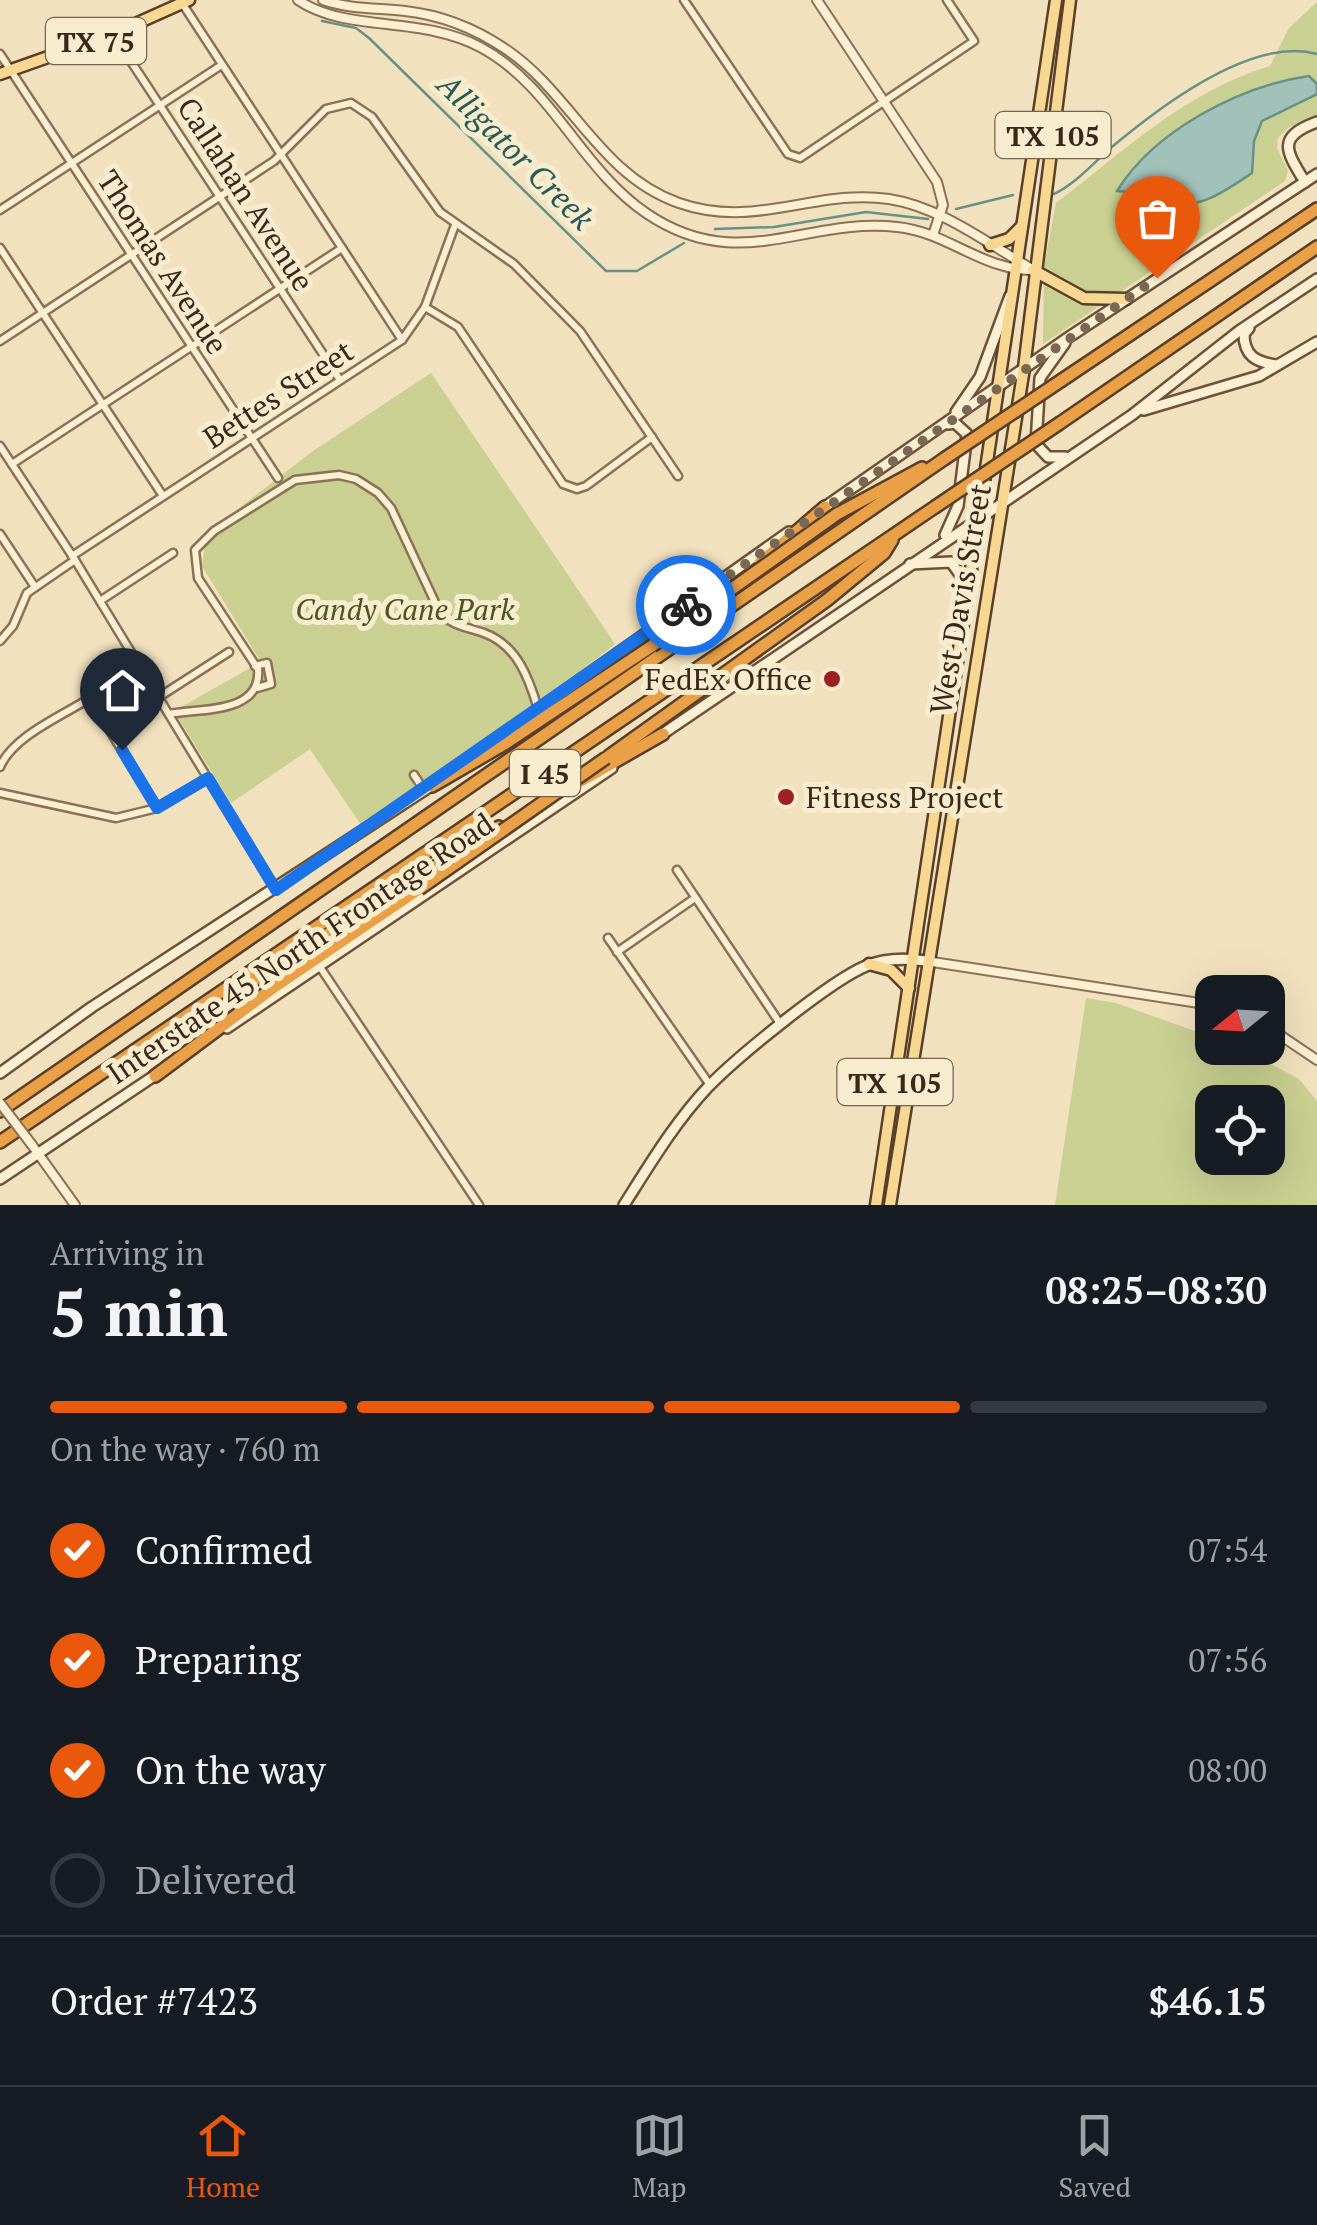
<!DOCTYPE html>
<html lang="en">
<head>
<meta charset="utf-8">
<style>
  body { margin:0; font-family:"PT Serif",serif; background:#242831; color:#f1f3f6; height:100vh; display:flex; flex-direction:column; font-size:38px; white-space:nowrap }
  * { box-sizing:border-box; margin:0 }
  p { font-size:32px; color:#9ea1a6 }
  .icon { flex:none; width:55px; height:55px; fill:none; stroke:currentColor; stroke-width:2; stroke-linecap:round; stroke-linejoin:round }
  .map { position:relative; height:1205px; overflow:hidden }
  .details { display:flex; flex-direction:column; background:#171b24; flex:1 }
  .details>* { flex:none }
  .needle { width:65px; rotate:252deg }
  .fabs { position:absolute; left:1195px; top:975px; display:grid; gap:20px }
  .fabs a { display:grid; place-items:center; width:90px; height:90px; border-radius:20px; background:#171b24; box-shadow:0 10px 40px #0002; font-size:50px }
  .pin { position:absolute; display:grid; place-items:center; width:85px; height:85px; color:#fff; margin:-102px -42px; border-radius:50% 50% 50% 0; rotate:-45deg; box-shadow:0 0 10px #0007 }
  .pin .icon { rotate:45deg }
  .courier { position:absolute; display:grid; place-items:center; width:100px; height:100px; margin:-50px; border:8px solid #1a73e8; border-radius:50%; background:#fff; color:#222; box-shadow:0 2px 12px #0007 }
  .overview em { font-style:normal; font-weight:800 }
  .overview div { display:flex; flex-direction:column-reverse }
  .overview { display:flex; align-items:center; justify-content:space-between; height:170px; padding:0 50px }
  h1 { font-size:65px; font-weight:800; line-height:75px }
  .bar { display:grid; grid-template-columns:repeat(4,1fr); gap:15px 10px; align-content:center; height:120px; padding:0 50px }
  .bar i { height:12px; border-radius:8px; background:#363941 }
  .bar .current { background:#ea580c }
  .bar p { grid-column:span 4 }
  .line { display:flex; align-items:center; gap:25px; padding:0 50px; border-top:2px solid #363941 }
  .line div { flex:1 }
  ol { padding:0 50px; list-style:none }
  li { display:flex; align-items:center; gap:30px; height:110px }
  li p { margin-inline-start:auto }
  li .icon { padding:10px; border-radius:50%; background:#ea580c; color:#fff; stroke-width:4 }
  li:last-child { color:#9ea1a6 }
  li i { width:55px; height:55px; border:5px solid #363941; border-radius:50% }
  .dock { display:flex; justify-content:space-around; align-items:center; height:140px; border-top:2px solid #363941; background:#171b24; font-size:28px; color:#9ea1a6 }
  .dock a { display:grid; justify-items:center; gap:5px }
  .dock .current { color:#ea580c }
  .map>svg:first-child { display:block }
  .green { fill:#c9d091; fill-rule:evenodd }
  .water { fill:#a2c2b9; stroke:#689186; stroke-width:2.5 }
  .lines { fill:none; stroke-linecap:round; stroke-linejoin:round }
  .stream { stroke:#689186; stroke-width:2.5 }
  .minor-casing { stroke:#8b7155; stroke-width:11 }
  .tertiary-casing { stroke:#8b7155; stroke-width:12 }
  .secondary-casing { stroke:#6d5239; stroke-width:14 }
  .primary-casing { stroke:#583f2a; stroke-width:15 }
  .motorway-casing { stroke:#583f2a; stroke-width:16 }
  .minor { stroke:#fcefd2; stroke-width:6 }
  .tertiary { stroke:#fcefd2; stroke-width:8 }
  .secondary { stroke:#fcefd2; stroke-width:9 }
  .primary { stroke:#f8d792; stroke-width:10 }
  .motorway { stroke:#e9a046; stroke-width:11 }
  .tertiary-bridge-casing { stroke:#8b7155; stroke-width:12; stroke-linecap:butt }
  .motorway-bridge-casing { stroke:#583f2a; stroke-width:16; stroke-linecap:butt }
  .tertiary-bridge { stroke:#fcefd2; stroke-width:8 }
  .motorway-bridge { stroke:#e9a046; stroke-width:11 }
  .done { stroke:#796954; stroke-width:10; stroke-dasharray:0 18 }
  .route { stroke:#1a73e8; stroke-width:12 }
  .poi-dot { fill:#9f2022; stroke:#f8ecce; stroke-width:4 }
  .labels { text-anchor:middle; dominant-baseline:central; stroke-width:10; stroke-linejoin:round; paint-order:stroke }
  .shield { fill:#f8ecce; stroke:#726451; stroke-width:2.5 }
  .shield-label { font-size:28px; font-weight:bold; fill:#39291b }
  .street-label { font-size:30px; fill:#39291b; stroke:#f8ecce }
  .park-label { font-size:30px; font-style:italic; fill:#4a5720; stroke:#f8ecce }
  .poi-label { font-size:30px; fill:#39291b; stroke:#f8ecce; text-anchor:end }
  .water-label { font-size:32px; font-style:italic; fill:#295a57; stroke:#f8ecce }
</style>
</head>
<body>
<div class="map">
<svg width="1317" height="1205" viewBox="0 0 1317 1205">
  <rect width="100%" height="100%" fill="#f1e1be"/>
  <g class="green">
    <path d="M1317 2V116L1289 127 1278 138 1277 148 1288 171 1285 181 1043 344 1044 266 1056 203C1124 151 1186 91 1270 66L1289 28Z"/>
    <polygon points="431,373 615,644 541,702 361,825 310,749 231,803 174,711 261,662 202,566 205,546 200,538 313,451"/>
    <path d="M1086 998 1116 1003 1212 1037V1048H1241L1299 1079 1317 1101V1205H1055ZM1212 1102H1268V1158H1212Z"/>
  </g>
  <path class="water" d="M1309 76 1317 84V94L1262 121 1254 141 1252 173C1225 191 1198 212 1163 202 1146 196 1136 192 1117 191 1154 131 1239 86 1309 76Z"/>
  <g class="lines">
    <g class="stream">
      <polyline points="322,21 356,28 369,38 606,271 637,271 684,243"/>
      <path d="M1054 194C1077 183 1094 162 1113 146 1162 105 1252 36 1317 54"/>
      <polyline points="956,209 1013,195"/>
      <polyline points="715,229 774,227 866,212 928,219"/>
    </g>
    <defs>
      <g id="minor">
        <polyline points="684,0 788,154 800,158 974,41 947,0"/>
        <polyline points="182,3 402,340"/>
        <polyline points="113,34 340,380"/>
        <polyline points="0,54 278,478"/>
        <polyline points="0,210 220,66"/>
        <polyline points="0,248 163,496"/>
        <polyline points="425,307 458,327 563,484 577,489 586,486 652,437"/>
        <polyline points="0,341 274,161 326,109 351,103 372,117 440,212 514,264 580,331 678,476"/>
        <polyline points="0,446 75,560 275,889"/>
        <polyline points="12,464 342,248"/>
        <polyline points="0,534 35,587"/>
        <polyline points="72,556 402,340 425,307 455,225"/>
        <polyline points="100,601 173,553"/>
        <polyline points="0,641 13,626 27,593 75,560"/>
        <polyline points="255,666 267,663 271,684 257,688"/>
        <polyline points="159,697 229,652"/>
        <path d="M169 714C201 708 262 714 258 669L198 578 195 550 214 531 295 480 339 475 356 479 378 493 391 508 440 613C453 626 467 627 484 633 517 645 529 678 538 709"/>
        <path d="M0 767C13 736 62 716 90 698L157 808"/>
        <polyline points="414,775 424,790"/>
        <polyline points="0,793 116,818 157,808 208,778"/>
        <polyline points="677,870 781,1025"/>
        <polyline points="608,938 710,1085"/>
        <polyline points="617,952 695,898"/>
        <polyline points="320,967 479,1205"/>
      </g>
      <g id="tertiary">
        <path d="M298 0C346 33 420 15 480 47 552 85 580 168 646 213 738 276 805 217 897 227 948 232 981 270 1033 270"/>
        <path d="M323 0C348 9 378 8 405 11 441 15 474 28 504 48 571 92 599 175 679 203 756 230 816 188 889 199 941 207 988 244 1032 269"/>
        <polyline points="817,0 937,182 943,205 933,235"/>
        <polyline points="926,961 1212,1005"/>
        <polyline points="1268,1027 1317,1060"/>
        <polyline points="32,1145 75,1205"/>
      </g>
      <g id="secondary">
        <path d="M1305 182C1286 151 1276 137 1317 122"/>
        <path d="M1249 328 1244 334C1244 356 1256 362 1276 365"/>
        <polyline points="1144,410 1259,376 1317,342"/>
        <polyline points="956,412 980,377 1010,296"/>
        <polyline points="1065,457 1048,457 1036,444 1040,378 1065,343"/>
        <polyline points="822,509 1069,337 1317,174"/>
        <polyline points="945,535 958,506 967,434 955,423 948,424"/>
        <polyline points="910,564 951,562 966,583"/>
        <polyline points="658,737 1132,415 1239,331 1317,279"/>
        <polyline points="467,760 789,532"/>
        <polyline points="227,1028 612,768"/>
        <polyline points="0,1073 92,1007 434,784"/>
        <polyline points="0,1179 160,1072"/>
        <path d="M624 1205C650 1164 675 1122 708 1087 737 1057 830 981 866 966 885 958 906 958 926 961"/>
      </g>
      <g id="primary">
        <polyline points="0,74 113,34 189,0"/>
        <polyline points="990,245 1009,239 1022,226"/>
        <polyline points="1033,270 1084,298 1126,299"/>
        <polyline points="869,964 891,970 909,988"/>
        <polyline points="876,1205 1056,0"/>
        <polyline points="890,1205 1024,368 1070,0"/>
      </g>
      <g id="motorway">
        <polyline points="1062,380 1317,209"/>
        <polyline points="1060,423 1317,247"/>
        <polyline points="837,514 922,468"/>
        <polyline points="760,563 825,507"/>
        <polyline points="609,756 827,600 884,553 892,540"/>
        <polyline points="581,781 663,734"/>
        <polyline points="432,786 506,743 652,646"/>
        <polyline points="235,992 499,827"/>
        <polyline points="155,1076 273,988 419,889"/>
        <polyline points="0,1111 944,459"/>
        <polyline points="0,1142 935,507"/>
      </g>
    </defs>
    <use href="#minor" class="minor-casing"/>
    <use href="#tertiary" class="tertiary-casing"/>
    <use href="#secondary" class="secondary-casing"/>
    <use href="#primary" class="primary-casing"/>
    <use href="#motorway" class="motorway-casing"/>
    <use href="#minor" class="minor"/>
    <use href="#tertiary" class="tertiary"/>
    <use href="#secondary" class="secondary"/>
    <use href="#primary" class="primary"/>
    <use href="#motorway" class="motorway"/>
    <defs>
      <polyline id="tertiary-bridge" points="0,1103 32,1145"/>
      <g id="motorway-bridge">
        <polyline points="944,459 1062,380"/>
        <polyline points="935,507 1060,423"/>
        <polyline points="652,646 837,514"/>
        <polyline points="419,889 606,758"/>
      </g>
    </defs>
    <use href="#tertiary-bridge" class="tertiary-bridge-casing"/>
    <use href="#motorway-bridge" class="motorway-bridge-casing"/>
    <use href="#tertiary-bridge" class="tertiary-bridge"/>
    <use href="#motorway-bridge" class="motorway-bridge"/>
  </g>
  <g class="lines">
    <polyline class="done" points="686,605 1157,278"/>
    <polyline class="route" points="122,750 157,808 208,778 276,890 686,605"/>
  </g>
  <g class="poi-dot">
    <circle cx="832" cy="679" r="10"/>
    <circle cx="786" cy="797" r="10"/>
  </g>
  <g class="labels">
    <g class="shield">
      <rect x="46" y="18" width="100" height="46" rx="8"/>
      <rect x="995.5" y="112" width="115" height="46" rx="8"/>
      <rect x="510" y="750" width="70" height="46" rx="8"/>
      <rect x="837.5" y="1059" width="115" height="46" rx="8"/>
    </g>
    <g class="shield-label">
      <text x="96" y="41">TX 75</text>
      <text x="1053" y="135">TX 105</text>
      <text x="545" y="773">I 45</text>
      <text x="895" y="1082">TX 105</text>
    </g>
    <g class="street-label">
      <text transform="translate(246 194) rotate(57)">Callahan Avenue</text>
      <text transform="translate(163 262) rotate(57)">Thomas Avenue</text>
      <text transform="translate(278 394) rotate(-33)">Bettes Street</text>
      <text transform="translate(960 599) rotate(-80)">West Davis Street</text>
      <text transform="translate(300 948) rotate(-34)">Interstate 45 North Frontage Road</text>
    </g>
    <g class="park-label">
      <text x="405" y="609">Candy Cane Park</text>
    </g>
    <g class="poi-label">
      <text x="812" y="679">FedEx Office</text>
      <text x="806" y="797" text-anchor="start">Fitness Project</text>
    </g>
    <g class="water-label">
      <text transform="translate(516 151) rotate(45)">Alligator Creek</text>
    </g>
  </g>
</svg>
<div class="fabs">
<a><svg class="needle" viewBox="-14 -14 28 28"><path d="M0-13l5 13h-10z" fill="#e53935"/><path d="M0 13l5-13h-10z" fill="#9ea1a6"/></svg></a>
<a><svg class="icon" aria-label="locate" viewBox="0 0 24 24"><circle cx="12" cy="12" r="6"/><path d="M12 2v4M12 18v4M2 12h4M18 12h4"/></svg></a>
</div>
<div class="pin" style="left:1157px;top:278px;background:#ea580c"><svg class="icon" aria-label="bag" viewBox="0 0 24 24"><path d="M5 8h14l-1 12H6zM9 8a3 3 0 0 1 6 0"/></svg></div>
<div class="pin" style="left:122px;top:750px;background:#1f2937"><svg class="icon" aria-label="home" viewBox="0 0 24 24"><path d="M3 11l9-7 9 7M6 9v11h12V9"/></svg></div>
<div class="courier" style="left:686px;top:605px"><svg class="icon" aria-label="bike" viewBox="0 0 24 24"><circle cx="6" cy="16" r="4"/><circle cx="18" cy="16" r="4"/><path d="M6 16l4-8h5l3 8M10 8l3 8H6M13 5h3"/></svg></div>
</div>
<section class="details">
<div class="overview"><div><h1>5 min</h1><p>Arriving in</p></div><em>08:25–08:30</em></div>
<div class="bar"><i class="current"></i><i class="current"></i><i class="current"></i><i></i><p>On the way · 760 m</p></div>
<ol>
<li><svg class="icon" aria-label="check" viewBox="0 0 24 24"><path d="M5 12l5 5 9-10"/></svg>Confirmed<p>07:54</p></li>
<li><svg class="icon" aria-label="check" viewBox="0 0 24 24"><path d="M5 12l5 5 9-10"/></svg>Preparing<p>07:56</p></li>
<li><svg class="icon" aria-label="check" viewBox="0 0 24 24"><path d="M5 12l5 5 9-10"/></svg>On the way<p>08:00</p></li>
<li><i></i>Delivered</li>
</ol>
<div class="line" style="height:130px"><div>Order #7423</div><b>$46.15</b></div>
</section>
<nav class="dock">
<a class="current"><svg class="icon" aria-label="home" viewBox="0 0 24 24"><path d="M3 11l9-7 9 7M6 9v11h12V9"/></svg>Home</a>
<a><svg class="icon" aria-label="map" viewBox="0 0 24 24"><path d="M3 6l6-2 6 2 6-2v14l-6 2-6-2-6 2zM9 4v14M15 6v14"/></svg>Map</a>
<a><svg class="icon" aria-label="saved" viewBox="0 0 24 24"><path d="M7 4h10v16l-5-4-5 4z"/></svg>Saved</a>
</nav>
</body>
</html>
